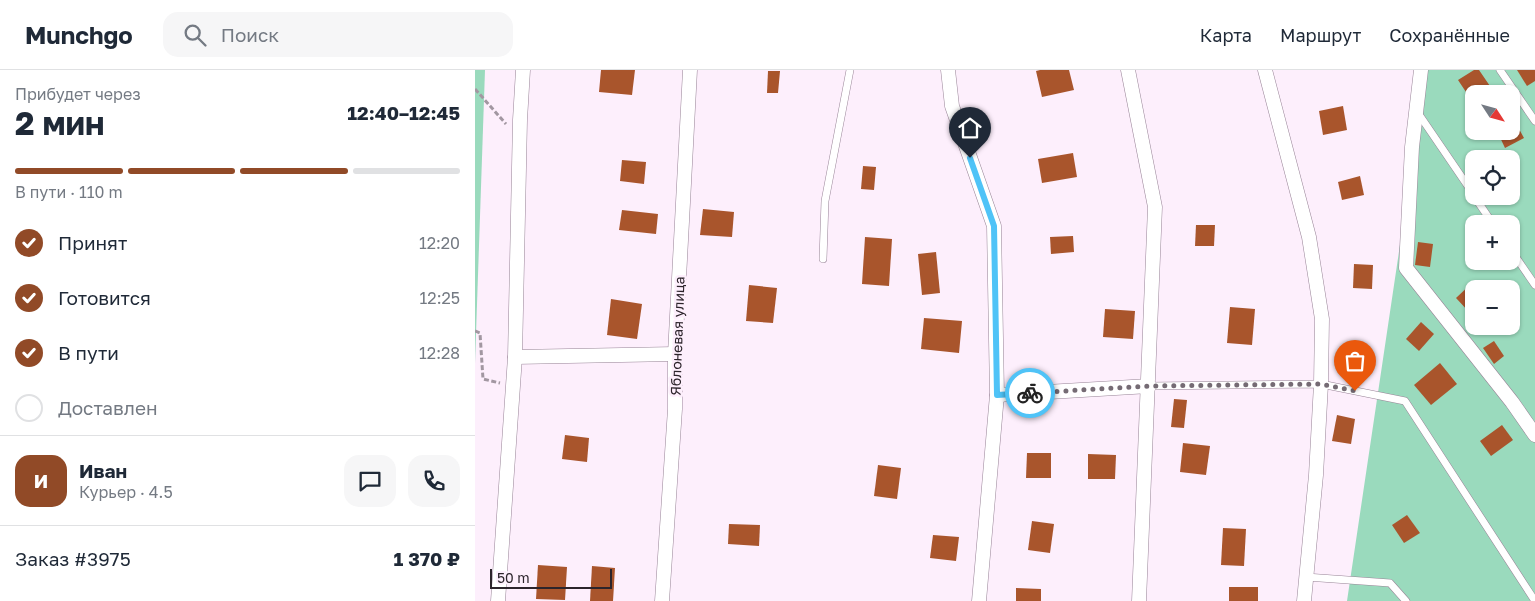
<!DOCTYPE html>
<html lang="ru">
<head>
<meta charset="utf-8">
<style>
  body { margin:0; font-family:"Golos Text",sans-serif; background:#f6f6f7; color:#1f2937; height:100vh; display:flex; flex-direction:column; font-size:19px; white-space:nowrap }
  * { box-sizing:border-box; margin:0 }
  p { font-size:16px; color:#747a83 }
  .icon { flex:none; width:28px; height:28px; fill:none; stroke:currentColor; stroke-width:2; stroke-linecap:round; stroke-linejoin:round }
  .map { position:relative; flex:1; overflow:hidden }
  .panel { display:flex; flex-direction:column; background:#fff; width:475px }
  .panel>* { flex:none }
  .needle { width:32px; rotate:126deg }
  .fabs { position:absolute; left:990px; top:15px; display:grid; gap:10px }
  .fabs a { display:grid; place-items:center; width:55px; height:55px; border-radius:10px; background:#fff; box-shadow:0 1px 4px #0004; font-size:25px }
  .scale { position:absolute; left:15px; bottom:12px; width:122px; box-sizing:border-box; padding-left:5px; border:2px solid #2c242b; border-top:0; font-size:14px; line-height:18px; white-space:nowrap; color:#2c242b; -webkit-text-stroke:4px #fdeffc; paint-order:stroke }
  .pin { position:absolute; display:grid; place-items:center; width:42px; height:42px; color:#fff; margin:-51px -21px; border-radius:50% 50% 50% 0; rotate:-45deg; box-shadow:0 0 5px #0007 }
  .pin .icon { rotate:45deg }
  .courier { position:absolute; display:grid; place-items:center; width:50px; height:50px; margin:-25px; border:4px solid #4fc3f7; border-radius:50%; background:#fff; color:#222; box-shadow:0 1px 6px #0007 }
  .headline em { font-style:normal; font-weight:700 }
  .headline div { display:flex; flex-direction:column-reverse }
  .headline { display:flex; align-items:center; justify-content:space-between; height:85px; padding:0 15px }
  h1 { font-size:32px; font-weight:700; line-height:38px }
  .bar { display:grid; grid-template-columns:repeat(4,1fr); gap:8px 5px; align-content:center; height:60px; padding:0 15px }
  .bar i { height:6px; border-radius:4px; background:#e0e1e3 }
  .bar .current { background:#914a27 }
  .bar p { grid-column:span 4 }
  .line { display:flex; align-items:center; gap:12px; padding:0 15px; border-top:1px solid #e0e1e3 }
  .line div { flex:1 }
  .round { display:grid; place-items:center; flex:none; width:52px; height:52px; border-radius:15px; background:#f6f6f7 }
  ol { padding:0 15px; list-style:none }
  li { display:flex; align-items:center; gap:15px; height:55px }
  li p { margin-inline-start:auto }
  li .icon { padding:5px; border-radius:50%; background:#914a27; color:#fff; stroke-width:4 }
  li:last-child { color:#747a83 }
  li i { width:28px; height:28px; border:2px solid #e0e1e3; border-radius:50% }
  header { display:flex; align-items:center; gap:30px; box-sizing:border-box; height:70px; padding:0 25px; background:#fff; border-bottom:1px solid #e0e1e3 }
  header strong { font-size:24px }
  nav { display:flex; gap:28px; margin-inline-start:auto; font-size:18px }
  .search { width:350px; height:45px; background:#f6f6f7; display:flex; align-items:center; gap:12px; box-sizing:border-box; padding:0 18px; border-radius:15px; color:#747a83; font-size:19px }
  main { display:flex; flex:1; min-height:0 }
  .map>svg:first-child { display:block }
  .green { fill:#9adabd; fill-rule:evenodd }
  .building { fill:#a9552c }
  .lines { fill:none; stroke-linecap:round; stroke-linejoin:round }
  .lane-casing { stroke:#988497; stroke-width:8 }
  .street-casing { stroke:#988497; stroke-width:15 }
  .path { stroke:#a297a1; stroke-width:3; stroke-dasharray:5 2.5; stroke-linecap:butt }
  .lane { stroke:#fff; stroke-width:7 }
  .street { stroke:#fff; stroke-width:14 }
  .done { stroke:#756b74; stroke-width:5; stroke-dasharray:0 9 }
  .route { stroke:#4fc3f7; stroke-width:6 }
  .labels { text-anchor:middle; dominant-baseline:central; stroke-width:5; stroke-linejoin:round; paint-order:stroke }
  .street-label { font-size:14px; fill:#2c242b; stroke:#fdeffc }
</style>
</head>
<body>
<header>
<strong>Munchgo</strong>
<div class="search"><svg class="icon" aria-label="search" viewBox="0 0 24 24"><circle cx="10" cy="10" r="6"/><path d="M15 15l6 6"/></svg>Поиск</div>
<nav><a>Карта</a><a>Маршрут</a><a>Сохранённые</a></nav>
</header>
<main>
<section class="panel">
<div class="headline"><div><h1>2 мин</h1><p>Прибудет через</p></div><em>12:40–12:45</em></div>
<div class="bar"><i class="current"></i><i class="current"></i><i class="current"></i><i></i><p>В пути · 110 m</p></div>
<ol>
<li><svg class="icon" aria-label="check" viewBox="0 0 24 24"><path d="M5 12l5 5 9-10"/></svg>Принят<p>12:20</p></li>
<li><svg class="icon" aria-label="check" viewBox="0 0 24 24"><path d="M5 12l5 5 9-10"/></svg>Готовится<p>12:25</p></li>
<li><svg class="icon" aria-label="check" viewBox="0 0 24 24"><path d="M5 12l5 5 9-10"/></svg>В пути<p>12:28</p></li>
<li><i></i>Доставлен</li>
</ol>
<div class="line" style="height:90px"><b class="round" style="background:#914a27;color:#fff">И</b><div><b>Иван</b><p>Курьер · 4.5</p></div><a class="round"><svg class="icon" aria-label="chat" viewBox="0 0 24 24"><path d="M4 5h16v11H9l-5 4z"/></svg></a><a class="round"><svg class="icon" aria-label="phone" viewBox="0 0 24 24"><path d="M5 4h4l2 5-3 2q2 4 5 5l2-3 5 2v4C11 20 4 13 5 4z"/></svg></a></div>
<div class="line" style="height:65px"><div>Заказ #3975</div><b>1 370 ₽</b></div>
</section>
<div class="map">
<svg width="1060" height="531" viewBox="0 0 1060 531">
  <rect width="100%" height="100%" fill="#fdeffc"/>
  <g class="green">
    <polygon points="0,0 10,0 0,293"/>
    <path d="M951 0H1060V531H872ZM999 24H1036V61H999ZM999 89H1036V126H999ZM999 154H1036V191H999ZM999 219H1036V256H999Z"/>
  </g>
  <g class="building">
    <polygon points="126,0 160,0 157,25 124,22"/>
    <polygon points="565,0 594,0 599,20 567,27 561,1"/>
    <polygon points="999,0 1004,0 1017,19 1009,24 999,24 999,30 997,31 983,10"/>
    <polygon points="1042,0 1060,0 1060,11 1052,16"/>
    <polygon points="293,1 305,1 303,23 292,23"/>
    <polygon points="868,36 872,60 848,65 844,41"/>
    <polygon points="1038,48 1049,68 1030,78 1022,61 1036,61 1036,50"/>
    <polygon points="598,83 602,107 567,113 563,89"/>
    <polygon points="147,90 171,92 169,114 145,111"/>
    <polygon points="388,96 401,97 399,120 386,119"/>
    <polygon points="885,106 889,125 867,130 863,112"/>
    <polygon points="1036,113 1041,120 1036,124"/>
    <polygon points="1022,126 1033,126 1026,131"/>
    <polygon points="228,139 259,142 257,167 225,165"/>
    <polygon points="147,140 183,144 181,164 144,160"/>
    <polygon points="721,155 740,155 739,176 720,176"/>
    <polygon points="598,166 599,182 576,184 575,167"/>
    <polygon points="390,167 417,169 414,216 387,214"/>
    <polygon points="943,172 958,174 955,197 940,195"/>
    <polygon points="461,182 465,223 447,225 443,184"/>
    <polygon points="879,194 898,195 897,219 878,218"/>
    <polygon points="998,212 1004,219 999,219 999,240 995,243 981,228"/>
    <polygon points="274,215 302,218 298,253 271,251"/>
    <polygon points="136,229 167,234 162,269 132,265"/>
    <polygon points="755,237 780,239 777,275 752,273"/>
    <polygon points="630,239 660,241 658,269 628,267"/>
    <polygon points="449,248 487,251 484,283 446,279"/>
    <polygon points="946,252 959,264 944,281 931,269"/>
    <polygon points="1019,271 1029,286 1019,294 1008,278"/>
    <polygon points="866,279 887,282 884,305 863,303"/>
    <polygon points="965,293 982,314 956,335 939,315"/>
    <polygon points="699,329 712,330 709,358 696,357"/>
    <polygon points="862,345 880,349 876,374 857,371"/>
    <polygon points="1027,355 1038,370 1016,386 1005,371"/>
    <polygon points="90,365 114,368 112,392 87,389"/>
    <polygon points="708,373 735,376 731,405 705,402"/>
    <polygon points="552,383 576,383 576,408 551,408"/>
    <polygon points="613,384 641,385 640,409 613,409"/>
    <polygon points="403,395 426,398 422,429 399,426"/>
    <polygon points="932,445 945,463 929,473 917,455"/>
    <polygon points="557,451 579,454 575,483 553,480"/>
    <polygon points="254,454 285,455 284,476 253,474"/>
    <polygon points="748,458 771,459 769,496 746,495"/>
    <polygon points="458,465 484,467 481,491 455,488"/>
    <polygon points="63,495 92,497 90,530 61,529"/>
    <polygon points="117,496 140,498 138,531 115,531"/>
    <rect x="754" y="517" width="29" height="14"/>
    <polygon points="541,518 566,519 566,531 541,531"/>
  </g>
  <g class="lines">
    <defs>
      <g id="lane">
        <polyline points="1025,0 1060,51"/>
        <polyline points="943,43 999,125"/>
        <polyline points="999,126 1018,154"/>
        <polyline points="1036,180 1060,215"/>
        <polyline points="348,189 350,131 375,0"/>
        <polyline points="674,316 846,314 930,331 1060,531"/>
        <polyline points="831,507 915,513 931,531"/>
      </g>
      <g id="street">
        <polyline points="473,0 477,36 519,156 522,325 504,531"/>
        <polyline points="653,0 680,137 664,531"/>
        <polyline points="790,0 834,167 847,249 846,314 841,405 829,531"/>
        <polyline points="946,0 937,77 931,198 1037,332 1060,365"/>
        <polyline points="40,287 200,284"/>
        <polyline points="522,325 674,316"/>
        <polyline points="23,531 40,287 45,50 48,0"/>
        <polyline points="187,531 200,339 200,284 215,0"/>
      </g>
    </defs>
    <use href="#lane" class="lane-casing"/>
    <use href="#street" class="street-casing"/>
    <g class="path">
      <polyline points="0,19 31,54"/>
      <polyline points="0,261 5,263 8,309 25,313"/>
    </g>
    <use href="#lane" class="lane"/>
    <use href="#street" class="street"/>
  </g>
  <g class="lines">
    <polyline class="done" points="555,323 674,316 846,314 880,321"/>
    <polyline class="route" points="495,88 519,156 522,325 555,323"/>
  </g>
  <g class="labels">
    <g class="street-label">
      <text transform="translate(202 266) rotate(-88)">Яблоневая улица</text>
    </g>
  </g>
</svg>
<div class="fabs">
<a><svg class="needle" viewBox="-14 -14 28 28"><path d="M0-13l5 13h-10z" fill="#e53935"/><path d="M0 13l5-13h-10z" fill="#747a83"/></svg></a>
<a><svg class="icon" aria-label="locate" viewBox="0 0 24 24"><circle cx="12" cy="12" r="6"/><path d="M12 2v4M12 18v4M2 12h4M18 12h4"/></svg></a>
<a>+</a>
<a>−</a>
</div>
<div class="scale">50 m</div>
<div class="pin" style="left:880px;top:321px;background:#ea580c"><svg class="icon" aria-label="bag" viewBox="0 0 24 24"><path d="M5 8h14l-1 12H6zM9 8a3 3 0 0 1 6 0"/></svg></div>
<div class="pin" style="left:495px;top:88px;background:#1f2937"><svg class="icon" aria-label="home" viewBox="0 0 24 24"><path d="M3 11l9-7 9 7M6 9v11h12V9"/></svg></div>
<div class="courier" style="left:555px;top:323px"><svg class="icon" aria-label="bike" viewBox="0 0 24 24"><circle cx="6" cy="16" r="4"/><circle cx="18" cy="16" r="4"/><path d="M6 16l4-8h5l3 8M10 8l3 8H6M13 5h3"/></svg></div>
</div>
</main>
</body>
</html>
